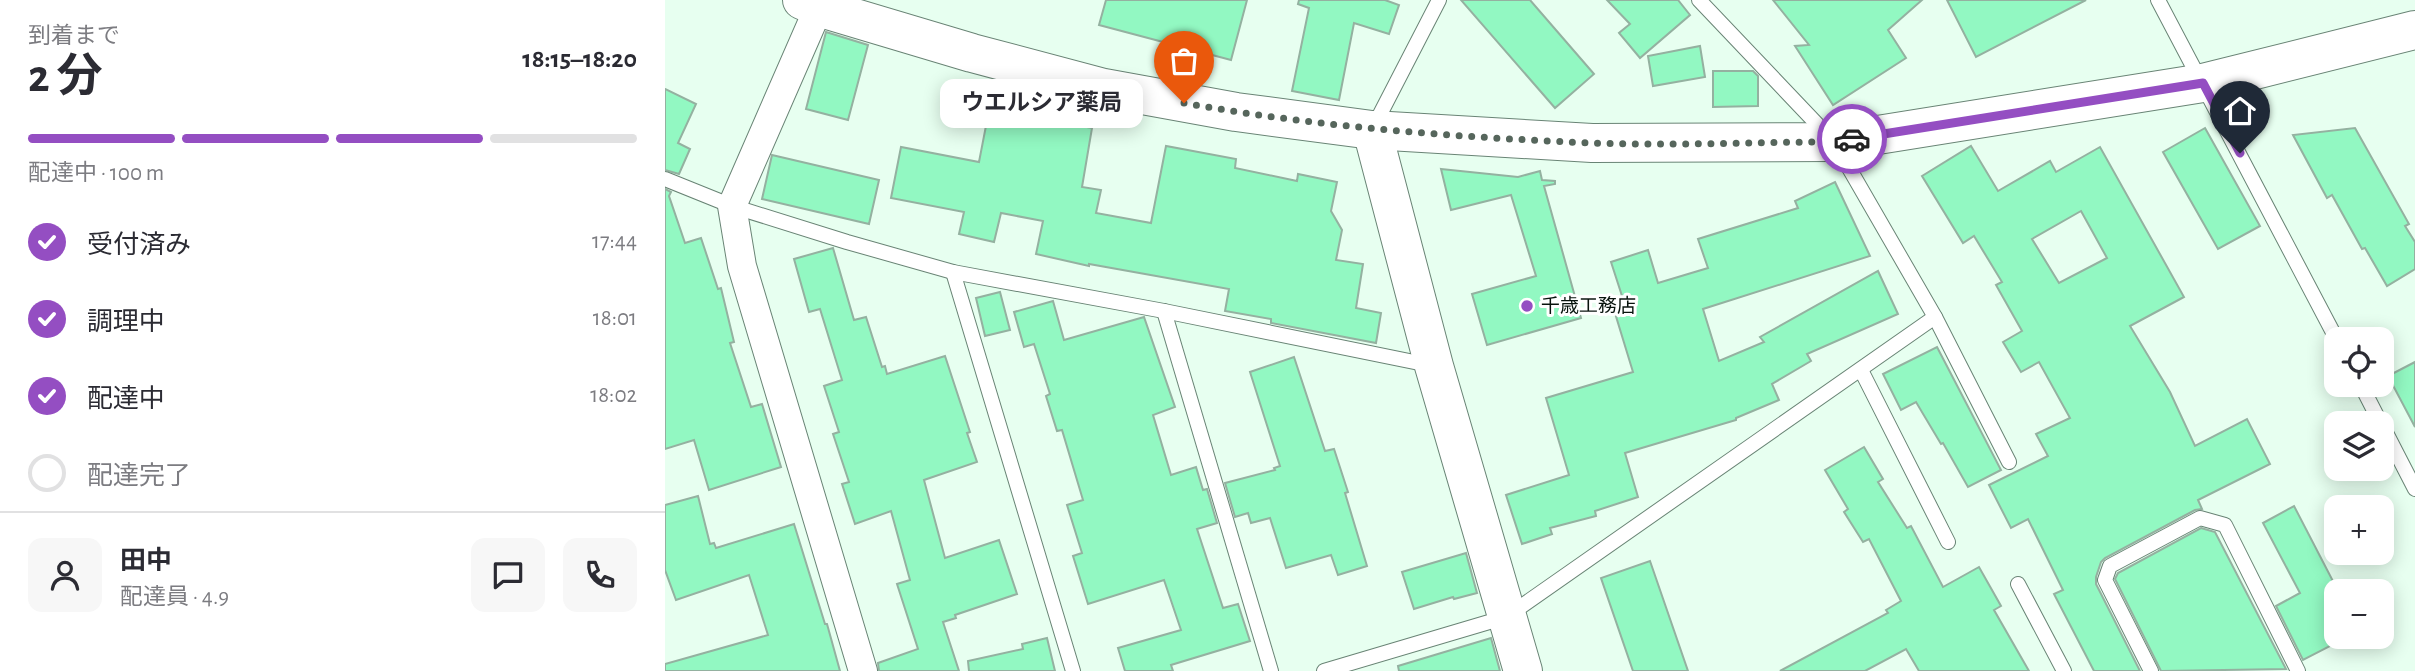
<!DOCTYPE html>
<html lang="ja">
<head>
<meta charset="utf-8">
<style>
  body { margin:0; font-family:"Alegreya Sans","Noto Sans JP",sans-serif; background:#f7f7f7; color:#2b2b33; height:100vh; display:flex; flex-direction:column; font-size:26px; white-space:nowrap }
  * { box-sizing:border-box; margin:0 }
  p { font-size:23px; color:#7c7c81 }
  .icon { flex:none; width:38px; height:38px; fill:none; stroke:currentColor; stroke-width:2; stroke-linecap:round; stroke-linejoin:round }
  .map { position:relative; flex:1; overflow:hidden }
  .sheet { display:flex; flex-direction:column; background:#fff; width:665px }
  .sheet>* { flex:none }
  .tools { position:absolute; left:1659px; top:327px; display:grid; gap:14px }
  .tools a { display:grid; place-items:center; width:70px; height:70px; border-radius:14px; background:#fff; box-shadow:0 4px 18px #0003; font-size:35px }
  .pin { position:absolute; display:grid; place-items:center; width:60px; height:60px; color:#fff; margin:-72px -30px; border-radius:50% 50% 50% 0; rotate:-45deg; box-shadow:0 0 7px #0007 }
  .pin .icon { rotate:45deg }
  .courier { position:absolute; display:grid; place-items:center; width:70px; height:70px; margin:-35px; border:5px solid #944ec2; border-radius:50%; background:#fff; color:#222; box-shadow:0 2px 9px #0007 }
  .bubble { position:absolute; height:49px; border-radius:14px; background:#fff; box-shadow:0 4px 18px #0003; font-size:23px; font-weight:700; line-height:49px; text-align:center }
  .head em { font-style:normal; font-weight:700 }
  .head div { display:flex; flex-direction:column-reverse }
  .head { display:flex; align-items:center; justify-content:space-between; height:119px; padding:0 28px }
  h1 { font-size:46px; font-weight:700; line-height:52px }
  .bar { display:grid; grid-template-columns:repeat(4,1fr); gap:10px 7px; align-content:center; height:84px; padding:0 28px }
  .bar i { height:9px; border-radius:5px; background:#e1e1e2 }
  .bar .active { background:#944ec2 }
  .bar p { grid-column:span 4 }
  .line { display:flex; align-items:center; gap:18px; padding:0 28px; border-top:2px solid #e1e1e2 }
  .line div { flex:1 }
  .round { display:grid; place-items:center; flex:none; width:74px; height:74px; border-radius:14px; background:#f7f7f7 }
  ol { padding:0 28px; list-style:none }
  li { display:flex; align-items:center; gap:21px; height:77px }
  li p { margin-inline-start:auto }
  li .icon { padding:7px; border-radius:50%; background:#944ec2; color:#fff; stroke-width:4 }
  li:last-child { color:#7c7c81 }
  li i { width:38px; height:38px; border:4px solid #e1e1e2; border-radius:50% }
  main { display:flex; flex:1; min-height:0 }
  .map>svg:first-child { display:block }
  .building { fill:#92f8c2; stroke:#94b1a0; stroke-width:2; fill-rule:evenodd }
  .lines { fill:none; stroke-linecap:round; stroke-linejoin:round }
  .lane-casing { stroke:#698475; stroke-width:16 }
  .street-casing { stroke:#698475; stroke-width:30 }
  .secondary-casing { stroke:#698475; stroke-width:40 }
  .lane { stroke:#fff; stroke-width:14 }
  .street { stroke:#fff; stroke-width:28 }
  .secondary { stroke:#fff; stroke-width:38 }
  .done { stroke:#56665c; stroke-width:7; stroke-dasharray:0 12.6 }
  .route { stroke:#944ec2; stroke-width:9 }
  .poi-dot { fill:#944ec2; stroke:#fff; stroke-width:2.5 }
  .labels { text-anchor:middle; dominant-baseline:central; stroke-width:6; stroke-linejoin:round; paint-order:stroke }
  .poi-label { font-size:19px; fill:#08130d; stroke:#fff; text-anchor:start }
</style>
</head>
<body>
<main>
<section class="sheet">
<div class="head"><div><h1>2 分</h1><p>到着まで</p></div><em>18:15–18:20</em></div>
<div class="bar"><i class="active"></i><i class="active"></i><i class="active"></i><i></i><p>配達中 · 100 m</p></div>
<ol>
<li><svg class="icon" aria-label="check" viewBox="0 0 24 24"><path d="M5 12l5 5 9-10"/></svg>受付済み<p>17:44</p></li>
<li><svg class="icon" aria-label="check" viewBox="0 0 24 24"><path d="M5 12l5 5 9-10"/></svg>調理中<p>18:01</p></li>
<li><svg class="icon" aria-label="check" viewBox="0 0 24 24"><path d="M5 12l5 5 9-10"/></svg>配達中<p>18:02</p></li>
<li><i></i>配達完了</li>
</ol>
<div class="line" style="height:126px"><a class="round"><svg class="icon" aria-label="person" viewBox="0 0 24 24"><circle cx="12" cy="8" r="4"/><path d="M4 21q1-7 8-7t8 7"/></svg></a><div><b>田中</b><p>配達員 · 4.9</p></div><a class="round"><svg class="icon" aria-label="chat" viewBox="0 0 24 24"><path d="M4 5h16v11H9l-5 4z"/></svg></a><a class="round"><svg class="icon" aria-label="phone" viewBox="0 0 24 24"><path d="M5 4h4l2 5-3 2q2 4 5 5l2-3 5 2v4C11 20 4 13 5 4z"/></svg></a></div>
</section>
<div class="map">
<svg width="1750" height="671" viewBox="0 0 1750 671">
  <rect width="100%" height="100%" fill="#e7fff0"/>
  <g class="building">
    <polygon points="441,0 582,0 566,60 434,25"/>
    <polygon points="634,0 720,0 734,5 724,34 689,23 674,100 627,91 644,8 633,4"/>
    <polygon points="796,0 865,0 929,74 890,108"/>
    <polygon points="942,0 1013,0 1025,15 975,58 954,33 965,24"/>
    <polygon points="1108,0 1257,0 1223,30 1241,58 1168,105 1130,46 1144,45"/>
    <polygon points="1282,0 1421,0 1311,57"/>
    <polygon points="161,32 203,45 183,120 141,109"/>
    <polygon points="1035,46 1040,77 988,86 983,56"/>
    <polygon points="1048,71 1088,71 1093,76 1093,106 1048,107"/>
    <polygon points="0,89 31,104 13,143 25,149 14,174 0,170"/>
    <polygon points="326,100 386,112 385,120 427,128 417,187 436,190 431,213 486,223 501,146 571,159 570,168 632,181 633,174 672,182 666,211 677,230 671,260 698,264 691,308 716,313 711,343 606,323 606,319 560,311 564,289 424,264 424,266 371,254 378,221 336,213 329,242 294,234 299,212 226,198 236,147 314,162"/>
    <polygon points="1540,128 1595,226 1553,249 1498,152"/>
    <polygon points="1690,128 1744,224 1740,226 1750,242 1750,269 1722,286 1700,248 1697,249 1667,195 1662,198 1628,135"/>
    <path d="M1306 146 1333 191 1385 161 1391 172 1435 147 1519 297 1465 326 1505 392 1530 446 1582 419 1605 464 1533 500 1537 509 1530 510 1440 558 1436 562 1431 577V584L1475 671H1429L1389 594 1398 590 1363 519 1346 528 1324 485 1383 456 1371 434 1405 418 1374 362 1356 372 1338 342 1357 331 1331 285 1337 282 1309 236 1298 243 1257 176ZM1416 211 1442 258 1394 283 1367 239Z"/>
    <polygon points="107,155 214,180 204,224 97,199"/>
    <polygon points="776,169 853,177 875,171 877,180 890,181 890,184 879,186 916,318 822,345 807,294 871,276 846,195 786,210"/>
    <polygon points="1170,182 1205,256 1038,309 1054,361 1099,342 1095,337 1213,271 1233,314 1142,354 1146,361 1107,384 1114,400 1071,418 1071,420 960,453 973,497 930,511 931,516 885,528 887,534 857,544 841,495 904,475 881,398 968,372 946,300 957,296 946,262 983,250 993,283 1043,268 1033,239 1133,208 1130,201"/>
    <polygon points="0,189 6,192 4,196 20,243 36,238 53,289 56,288 69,342 65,343 86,407 97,404 116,467 44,490 29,440 0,449"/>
    <polygon points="168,248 189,320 201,317 217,367 220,366 222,374 280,356 305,432 302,433 312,462 259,480 280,558 334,540 352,594 290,615 291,618 278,622 294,671 214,671 213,663 253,649 232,584 245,580 226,511 190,524 177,484 184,482 168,434 174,432 159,386 177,380 155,309 144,312 129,259"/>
    <polygon points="335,292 345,330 320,336 311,298"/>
    <polygon points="388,301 399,340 479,317 510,407 488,415 506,475 531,467 538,490 542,489 552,523 532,529 558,608 573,604 585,641 506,665 508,671 460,671 453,648 516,630 499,580 423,604 408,556 417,553 402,505 418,500 397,430 392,431 381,396 385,394 369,344 359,347 349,312"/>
    <polygon points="1272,347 1336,470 1303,487 1278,443 1276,444 1251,402 1236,410 1218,374"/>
    <polygon points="629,357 660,451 669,449 683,492 680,493 702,566 673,575 666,555 621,568 605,518 586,523 583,513 570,517 560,483 610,470 609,468 615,466 585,372"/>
    <polygon points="1750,362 1750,427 1723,376"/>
    <polygon points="1199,447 1218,479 1213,482 1242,528 1246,526 1278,587 1314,567 1336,606 1329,610 1364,671 1254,671 1241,649 1200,671 1115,671 1223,613 1221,610 1236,601 1204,539 1198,542 1179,512 1183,509 1160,470"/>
    <polygon points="33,496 45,544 49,543 51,548 129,524 160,624 162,624 175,671 0,671 0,664 103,635 84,575 11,600 0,570 0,505"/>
    <polygon points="1629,506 1671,587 1671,643 1638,660 1611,606 1635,593 1598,523"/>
    <polygon points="1536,528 1550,532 1621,669 1496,671 1450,579 1453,573"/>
    <polygon points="801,553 812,593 789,599 788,597 749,609 737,572"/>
    <polygon points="985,561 1023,671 968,671 936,578"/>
    <polygon points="382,638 390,671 304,671 303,661 358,649 357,644"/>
    <polygon points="826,638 835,671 734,671 733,666"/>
  </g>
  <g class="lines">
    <defs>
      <g id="lane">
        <polyline points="1034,0 1169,142 1270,317 1344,462"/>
        <polyline points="1493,0 1672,340"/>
        <polyline points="709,126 774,0"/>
        <polyline points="0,179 67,206 182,242 288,272 499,311 764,365"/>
        <polyline points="288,272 408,671"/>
        <polyline points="499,311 606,671"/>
        <polyline points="1196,370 1283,542"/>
        <polyline points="1696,385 1716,424"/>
        <polyline points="1717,425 1750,489"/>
        <polyline points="1353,584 1399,671"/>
        <polyline points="659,671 841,617 1270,317"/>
        <polyline points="1486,671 1440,580 1445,566 1535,518 1560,525 1633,671"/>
      </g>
      <polyline id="street" points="157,0 67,206 77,266 198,671"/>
      <g id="secondary">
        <polyline points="137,0 153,7 307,53 439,88 571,112 707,130 927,143 1169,142 1538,83 1750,30"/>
        <polyline points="707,130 769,366 858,671"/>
      </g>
    </defs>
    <use href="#lane" class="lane-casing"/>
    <use href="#street" class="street-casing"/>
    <use href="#secondary" class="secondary-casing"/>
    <use href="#lane" class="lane"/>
    <use href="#street" class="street"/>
    <use href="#secondary" class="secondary"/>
  </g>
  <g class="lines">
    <path class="done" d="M519 103C653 127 789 137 925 143 1006 146 1088 142 1169 142L1187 139"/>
    <polyline class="route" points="1187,139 1538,83 1575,153"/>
  </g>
  <circle class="poi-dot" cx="862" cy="306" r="7"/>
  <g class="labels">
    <g class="poi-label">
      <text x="876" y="306">千歳工務店</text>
    </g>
  </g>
</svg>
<div class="tools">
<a><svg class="icon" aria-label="locate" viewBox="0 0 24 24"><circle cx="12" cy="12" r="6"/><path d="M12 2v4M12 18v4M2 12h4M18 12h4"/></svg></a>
<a><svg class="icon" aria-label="layers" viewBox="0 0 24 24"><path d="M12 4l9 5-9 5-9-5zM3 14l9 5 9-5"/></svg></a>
<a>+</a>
<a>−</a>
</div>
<div class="pin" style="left:519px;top:103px;background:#ea580c"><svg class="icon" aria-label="bag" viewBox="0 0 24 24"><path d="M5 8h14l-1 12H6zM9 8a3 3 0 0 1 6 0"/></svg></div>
<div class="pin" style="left:1575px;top:153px;background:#1f2937"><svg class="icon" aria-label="home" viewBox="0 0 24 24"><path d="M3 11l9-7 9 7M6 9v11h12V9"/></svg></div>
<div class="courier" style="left:1187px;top:139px"><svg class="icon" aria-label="car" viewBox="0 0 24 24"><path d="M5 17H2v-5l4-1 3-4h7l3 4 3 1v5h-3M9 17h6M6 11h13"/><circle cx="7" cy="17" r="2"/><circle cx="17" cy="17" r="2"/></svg></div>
<div class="bubble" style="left:275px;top:79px;width:203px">ウエルシア薬局</div>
</div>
</main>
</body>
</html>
